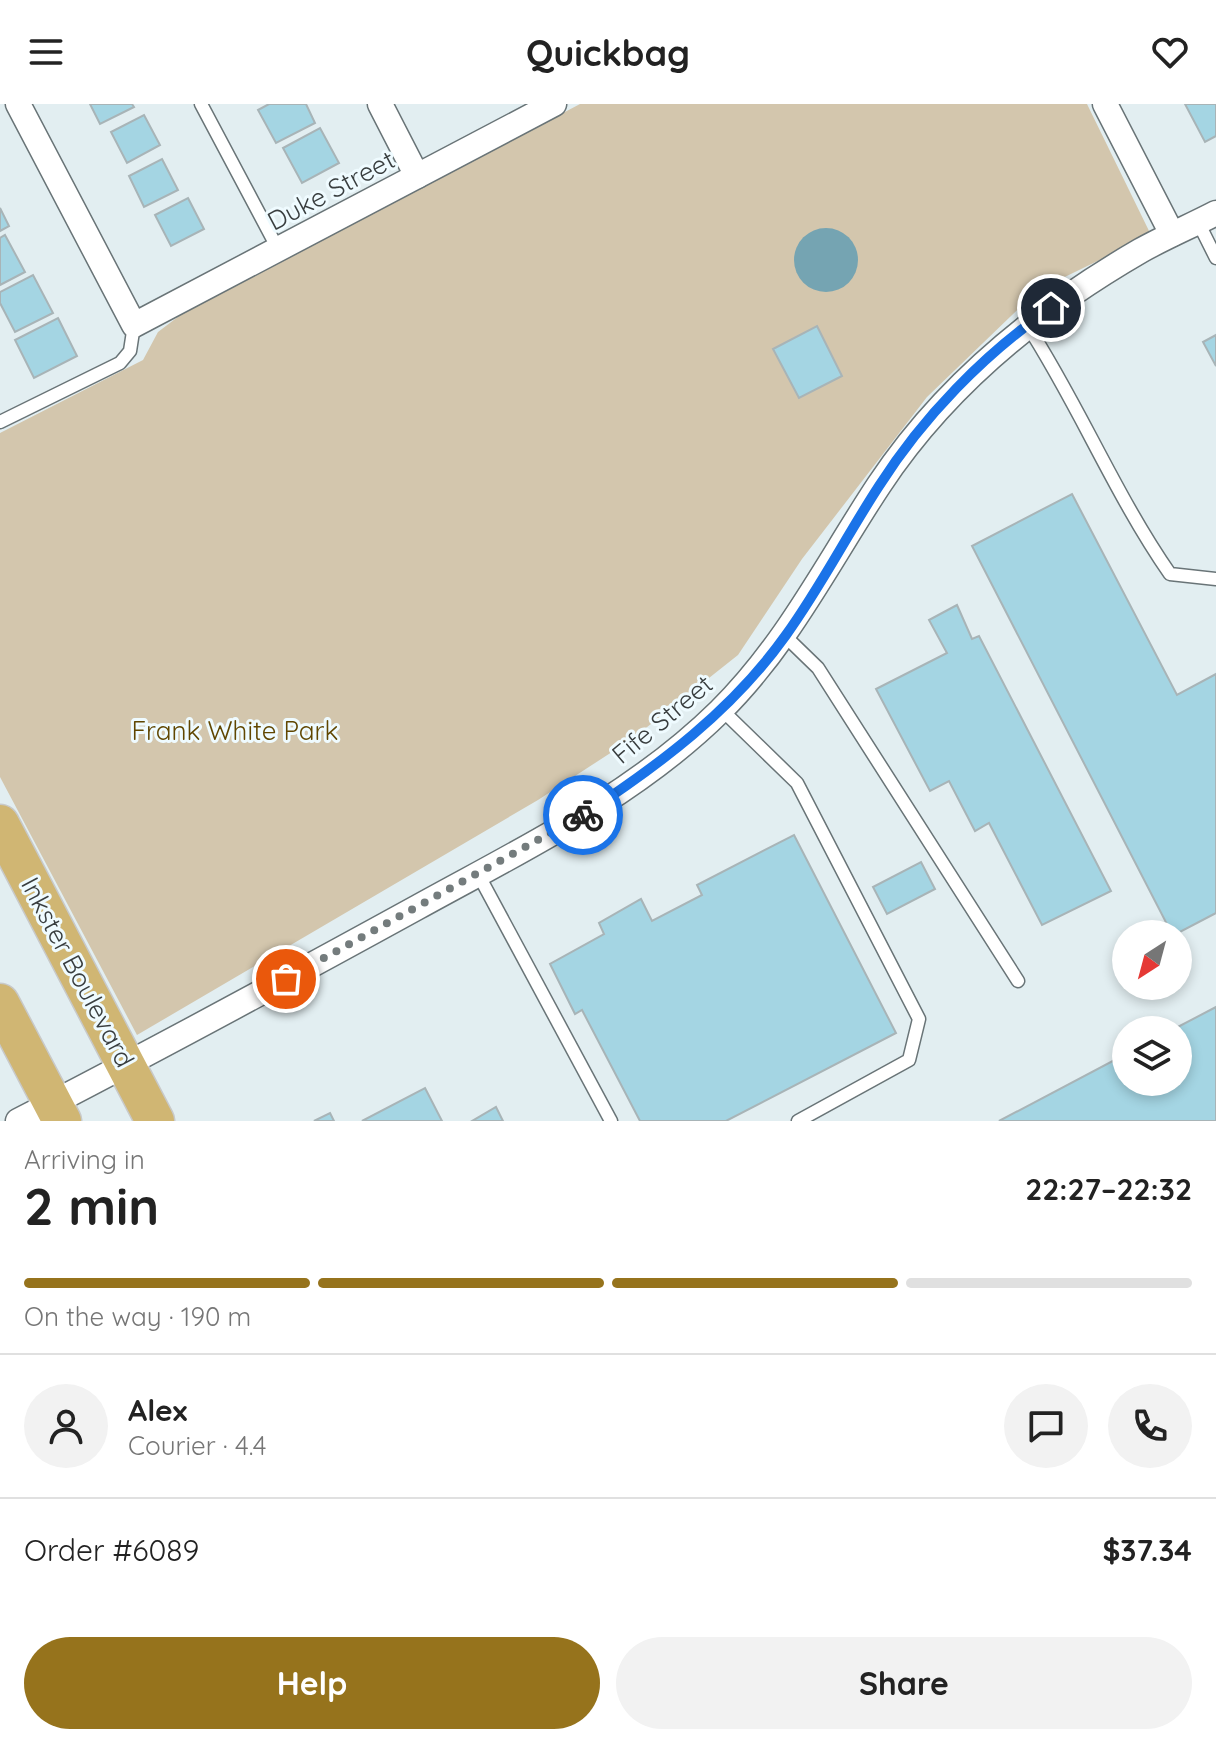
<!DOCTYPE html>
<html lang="en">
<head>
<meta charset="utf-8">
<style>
  body { margin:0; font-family:Quicksand,sans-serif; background:#f2f2f2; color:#222; height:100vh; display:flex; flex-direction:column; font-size:30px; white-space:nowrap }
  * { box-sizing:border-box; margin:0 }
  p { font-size:26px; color:#767676 }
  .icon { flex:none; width:44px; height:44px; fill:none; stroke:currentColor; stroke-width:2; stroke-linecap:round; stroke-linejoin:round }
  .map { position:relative; height:1017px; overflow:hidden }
  .details { display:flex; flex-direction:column; background:#fff; flex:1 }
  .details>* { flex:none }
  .needle { width:52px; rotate:216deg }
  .tools { position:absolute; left:1112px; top:816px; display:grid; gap:16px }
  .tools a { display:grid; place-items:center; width:80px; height:80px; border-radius:50%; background:#fff; box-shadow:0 4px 12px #0003; font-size:40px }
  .pin { position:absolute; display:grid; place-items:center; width:68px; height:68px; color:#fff; margin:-34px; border:4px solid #fff; border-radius:50%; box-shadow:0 2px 8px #0007 }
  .courier { position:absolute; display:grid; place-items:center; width:80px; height:80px; margin:-40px; border:6px solid #1a73e8; border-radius:50%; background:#fff; color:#222; box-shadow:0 2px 10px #0007 }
  .headline em { font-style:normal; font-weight:700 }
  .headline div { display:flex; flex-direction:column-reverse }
  .headline { display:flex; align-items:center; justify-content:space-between; height:136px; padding:0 24px }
  h1 { font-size:52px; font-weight:700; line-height:60px }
  .bar { display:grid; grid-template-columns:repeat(4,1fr); gap:12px 8px; align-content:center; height:96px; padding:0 24px }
  .bar i { height:10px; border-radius:6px; background:#e0e0e0 }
  .bar .active { background:#96731c }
  .bar p { grid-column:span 4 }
  .line { display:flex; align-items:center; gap:20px; padding:0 24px; border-top:2px solid #e0e0e0 }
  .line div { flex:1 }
  .round { display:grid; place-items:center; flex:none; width:84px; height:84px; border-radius:42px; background:#f2f2f2 }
  .button { display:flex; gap:16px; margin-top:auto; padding:16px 24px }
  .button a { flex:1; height:92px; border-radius:48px; background:#96731c; color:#fff; font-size:32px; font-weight:700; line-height:92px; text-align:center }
  .button a+a { background:#f2f2f2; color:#222 }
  header { display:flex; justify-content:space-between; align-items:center; height:104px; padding:0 24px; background:#fff; font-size:36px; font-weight:700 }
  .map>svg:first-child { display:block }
  .green { fill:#d3c6ad }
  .water { fill:#75a4b2 }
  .building { fill:#a4d5e3; stroke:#a8b4b7; stroke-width:2 }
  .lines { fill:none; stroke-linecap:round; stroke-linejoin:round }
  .lane-casing { stroke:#697477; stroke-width:15 }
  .street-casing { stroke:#697477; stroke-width:27 }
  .primary-casing { stroke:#c8c9c9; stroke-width:41 }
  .lane { stroke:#fff; stroke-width:12 }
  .street { stroke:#fff; stroke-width:24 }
  .primary { stroke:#d0b673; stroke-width:38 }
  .done { stroke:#747c7d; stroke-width:8; stroke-dasharray:0 14.4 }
  .route { stroke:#1a73e8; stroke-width:10 }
  .labels { text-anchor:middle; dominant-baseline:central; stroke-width:6; stroke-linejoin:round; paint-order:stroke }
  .street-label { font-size:26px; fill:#393e3f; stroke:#effbff }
  .park-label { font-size:26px; fill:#604600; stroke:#effbff }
</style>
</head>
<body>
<header><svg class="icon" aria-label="menu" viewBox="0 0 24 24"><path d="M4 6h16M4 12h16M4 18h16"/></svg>Quickbag<svg class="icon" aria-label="heart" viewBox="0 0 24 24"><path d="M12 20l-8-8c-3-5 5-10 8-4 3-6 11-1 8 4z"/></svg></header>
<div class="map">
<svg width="1216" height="1017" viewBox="0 0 1216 1017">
  <rect width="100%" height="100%" fill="#e2eef1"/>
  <polygon class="green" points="580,0 1087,0 1151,131 1038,186 927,293 802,455 738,551 632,635 538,696 137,931 0,673 0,329 143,256 158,228 183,209"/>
  <circle class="water" cx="826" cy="156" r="32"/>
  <g class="building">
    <polygon points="90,0 132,0 134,3 100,20"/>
    <polygon points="269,0 306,0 315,19 276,39 258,6"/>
    <polygon points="1185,0 1216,0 1216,32 1205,38"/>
    <polygon points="144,11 160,41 127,59 111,28"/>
    <polygon points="320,24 339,59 302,79 283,44"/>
    <polygon points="162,55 178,86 144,103 129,72"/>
    <polygon points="188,94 204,125 171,142 155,111"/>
    <polygon points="0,104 9,122 0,127"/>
    <polygon points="5,131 25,168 0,181 0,134"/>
    <polygon points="33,171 53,209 15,228 0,199 0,188"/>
    <polygon points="58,214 77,252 34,274 15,236"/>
    <polygon points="817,222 842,272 799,294 773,245"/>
    <polygon points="1216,231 1216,262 1203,238"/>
    <polygon points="1072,390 1177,591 1216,570 1216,809 1176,830 1172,830 972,442"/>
    <polygon points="957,501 972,535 979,532 1111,787 1042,821 989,719 975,727 949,677 930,687 876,585 947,549 929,516"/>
    <polygon points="794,731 896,929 726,1017 640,1017 582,906 575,910 550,860 604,830 599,819 641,795 652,817 702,791 697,781"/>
    <polygon points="921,758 935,785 887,810 873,783"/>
    <polygon points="1216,903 1216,1017 999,1017 1126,950 1126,978 1178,978 1178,926 1172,926"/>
    <polygon points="425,984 442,1017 362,1017"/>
    <polygon points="496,1003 503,1017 472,1017"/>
    <polygon points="330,1009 334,1017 314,1017"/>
  </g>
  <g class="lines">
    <defs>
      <g id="lane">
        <polyline points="201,0 278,145"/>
        <polyline points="1198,118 1216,154"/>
        <path d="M1027 221C1079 301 1115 391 1170 470L1216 475"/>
        <polyline points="0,318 120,259 130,247 134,221"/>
        <polyline points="785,532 818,564 1018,877"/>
        <polyline points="722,606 797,679 919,915 909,956 798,1017"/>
        <polyline points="478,770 611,1017"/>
      </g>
      <g id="street">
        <polyline points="18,0 134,221 554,0"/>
        <polyline points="380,0 417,72"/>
        <polyline points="1105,0 1172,130"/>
        <path d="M18 1017C152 948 285 876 418 803 523 745 634 692 720 607 787 541 828 458 879 381 945 281 1038 206 1140 147 1165 133 1191 122 1216 109"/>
      </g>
      <g id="primary">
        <polyline points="0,720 155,1017"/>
        <polyline points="0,899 62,1017"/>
      </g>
    </defs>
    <use href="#lane" class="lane-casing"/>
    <use href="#street" class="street-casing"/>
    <use href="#primary" class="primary-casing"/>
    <use href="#lane" class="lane"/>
    <use href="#street" class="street"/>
    <use href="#primary" class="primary"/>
  </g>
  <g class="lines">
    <polyline class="done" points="286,875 583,711"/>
    <path class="route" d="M583 711C659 661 732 607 786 531 820 484 847 431 879 382 923 313 984 250 1051 204"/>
  </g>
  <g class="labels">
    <g class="street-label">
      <text transform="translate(331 86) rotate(-28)">Duke Street</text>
      <text transform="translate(662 615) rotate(-40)">Fife Street</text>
      <text transform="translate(78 868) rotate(62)">Inkster Boulevard</text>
    </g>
    <g class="park-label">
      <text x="235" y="626">Frank White Park</text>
    </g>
  </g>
</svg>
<div class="tools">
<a><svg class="needle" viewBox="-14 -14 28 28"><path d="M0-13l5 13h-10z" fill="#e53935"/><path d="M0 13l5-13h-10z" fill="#767676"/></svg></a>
<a><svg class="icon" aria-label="layers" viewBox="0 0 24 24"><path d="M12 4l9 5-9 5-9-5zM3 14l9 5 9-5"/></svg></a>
</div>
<div class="pin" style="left:286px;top:875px;background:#ea580c"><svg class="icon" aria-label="bag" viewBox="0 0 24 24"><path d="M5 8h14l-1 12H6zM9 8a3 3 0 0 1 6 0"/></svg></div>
<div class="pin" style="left:1051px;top:204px;background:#1f2937"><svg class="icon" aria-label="home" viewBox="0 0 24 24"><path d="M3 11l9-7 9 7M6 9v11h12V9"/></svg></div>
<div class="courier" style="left:583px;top:711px"><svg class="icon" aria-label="bike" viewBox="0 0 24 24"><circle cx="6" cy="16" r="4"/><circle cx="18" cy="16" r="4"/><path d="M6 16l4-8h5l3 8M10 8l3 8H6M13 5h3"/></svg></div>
</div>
<section class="details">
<div class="headline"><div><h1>2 min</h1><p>Arriving in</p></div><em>22:27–22:32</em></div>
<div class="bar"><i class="active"></i><i class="active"></i><i class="active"></i><i></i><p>On the way · 190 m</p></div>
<div class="line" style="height:144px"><a class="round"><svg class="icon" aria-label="person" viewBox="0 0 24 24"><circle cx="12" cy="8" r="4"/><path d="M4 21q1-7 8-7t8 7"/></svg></a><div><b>Alex</b><p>Courier · 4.4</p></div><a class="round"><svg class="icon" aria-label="chat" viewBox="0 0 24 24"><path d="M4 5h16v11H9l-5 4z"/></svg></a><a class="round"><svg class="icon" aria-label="phone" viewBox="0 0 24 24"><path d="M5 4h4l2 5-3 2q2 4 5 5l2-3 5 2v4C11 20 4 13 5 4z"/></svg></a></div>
<div class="line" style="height:104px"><div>Order #6089</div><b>$37.34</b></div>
<div class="button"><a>Help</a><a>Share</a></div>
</section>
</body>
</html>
